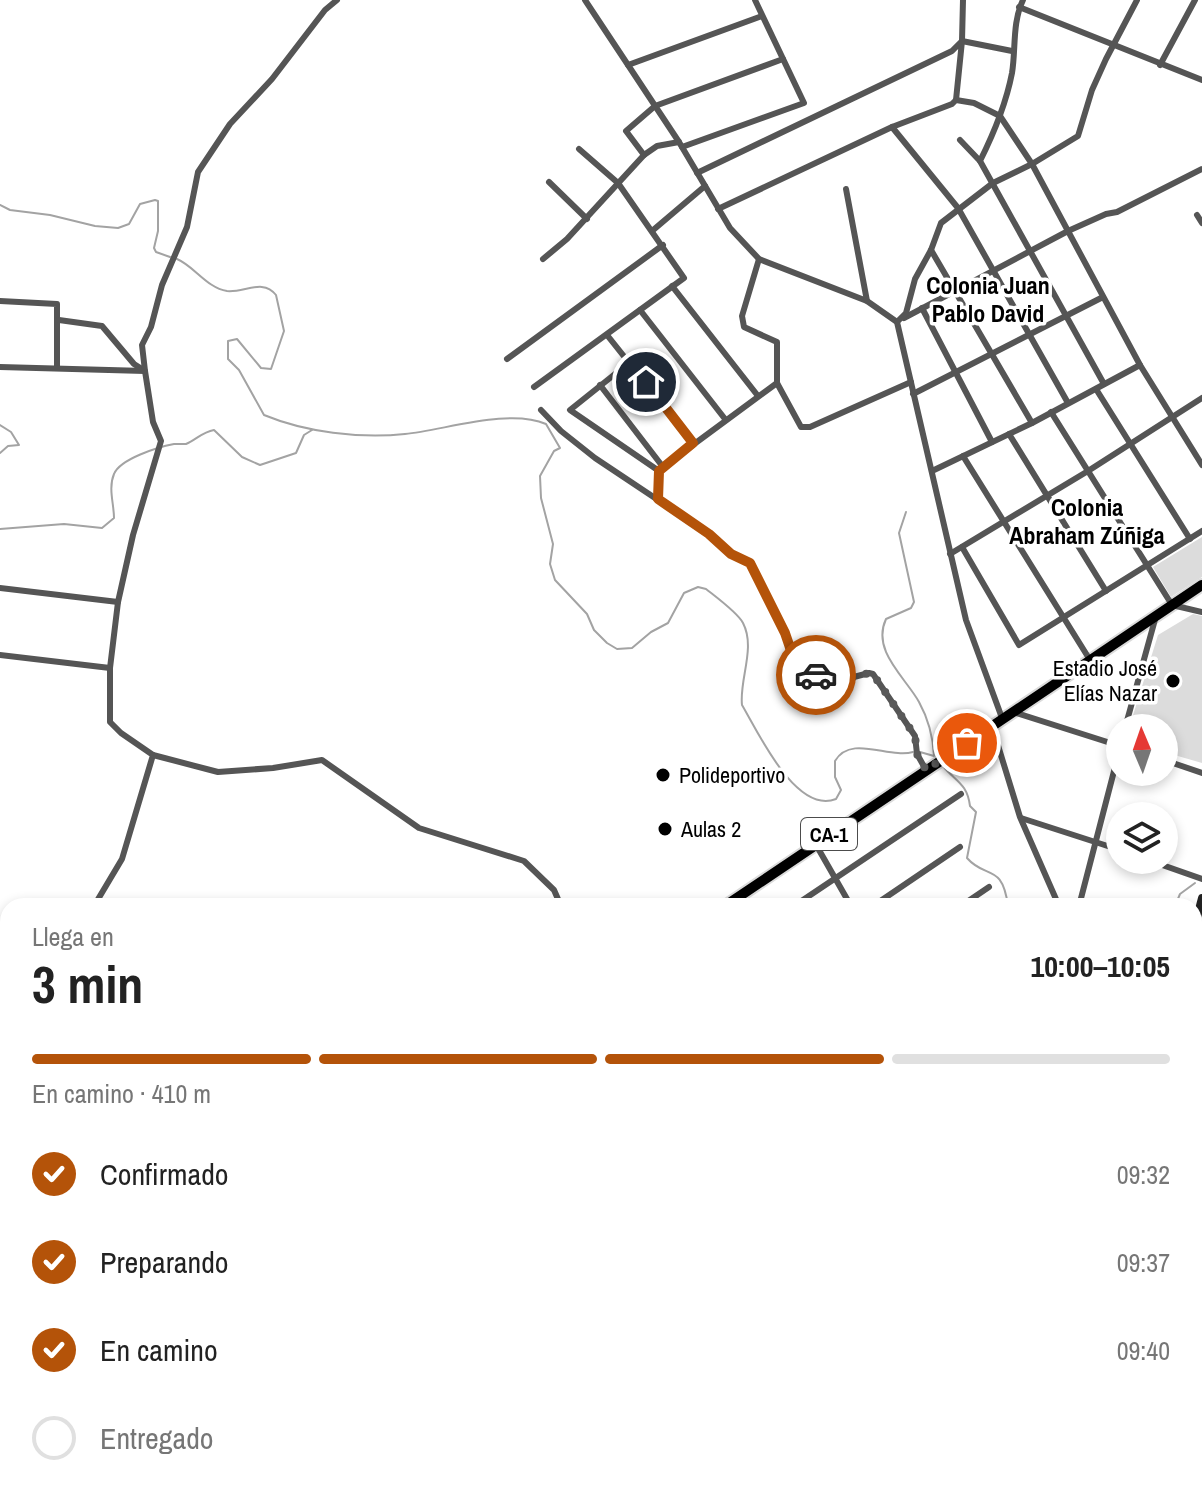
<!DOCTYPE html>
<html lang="es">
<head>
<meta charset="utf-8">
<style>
  body { margin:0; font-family:"Archivo Narrow",sans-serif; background:#f6f6f6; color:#222; height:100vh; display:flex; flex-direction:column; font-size:30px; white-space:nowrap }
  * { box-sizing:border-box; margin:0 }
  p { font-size:26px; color:#767676 }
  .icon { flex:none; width:44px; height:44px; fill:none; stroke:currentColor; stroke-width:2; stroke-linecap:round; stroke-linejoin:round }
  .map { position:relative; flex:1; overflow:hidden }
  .details { position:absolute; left:0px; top:898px; width:1202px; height:600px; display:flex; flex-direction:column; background:#fff; border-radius:24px 24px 0 0; box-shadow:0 4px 12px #0003 }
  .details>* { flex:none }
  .needle { width:52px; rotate:358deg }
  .buttons { position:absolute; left:1106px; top:714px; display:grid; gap:16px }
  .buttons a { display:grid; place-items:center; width:72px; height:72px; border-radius:50%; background:#fff; box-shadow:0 4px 12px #0003; font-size:40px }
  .pin { position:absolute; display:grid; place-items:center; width:68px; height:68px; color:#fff; margin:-34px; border:4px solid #fff; border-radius:50%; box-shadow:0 2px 8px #0007 }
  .courier { position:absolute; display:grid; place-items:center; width:80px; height:80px; margin:-40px; border:6px solid #b45309; border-radius:50%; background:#fff; color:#222; box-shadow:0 2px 10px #0007 }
  .summary em { font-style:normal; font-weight:800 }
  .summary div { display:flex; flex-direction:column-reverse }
  .summary { display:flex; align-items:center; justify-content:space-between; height:136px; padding:0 32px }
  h1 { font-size:52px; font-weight:800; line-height:60px }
  .bar { display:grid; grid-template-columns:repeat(4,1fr); gap:12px 8px; align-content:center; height:96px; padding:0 32px }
  .bar i { height:10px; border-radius:6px; background:#e0e0e0 }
  .bar .current { background:#b45309 }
  .bar p { grid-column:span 4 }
  ol { padding:0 32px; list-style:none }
  li { display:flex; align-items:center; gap:24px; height:88px }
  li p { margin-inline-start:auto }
  li .icon { padding:8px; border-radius:50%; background:#b45309; color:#fff; stroke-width:4 }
  li:last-child { color:#767676 }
  li i { width:44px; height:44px; border:4px solid #e0e0e0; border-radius:50% }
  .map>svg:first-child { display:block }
  .green { fill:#dcdcdc }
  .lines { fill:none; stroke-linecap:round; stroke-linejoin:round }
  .stream { stroke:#a3a3a3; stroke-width:2 }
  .highway-casing { stroke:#dbdbdb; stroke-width:14 }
  .street { stroke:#555; stroke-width:6 }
  .secondary { stroke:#222; stroke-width:8 }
  .highway { stroke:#000; stroke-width:10 }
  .done { stroke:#595959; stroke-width:8; stroke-dasharray:0 14.4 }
  .route { stroke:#b45309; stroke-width:10 }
  .poi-dot { fill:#000; stroke:#fff; stroke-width:3 }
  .labels { text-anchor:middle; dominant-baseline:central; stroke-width:7; stroke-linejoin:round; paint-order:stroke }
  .shield { fill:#fff; stroke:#4c4c4c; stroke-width:2 }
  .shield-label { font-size:20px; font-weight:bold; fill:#000 }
  .poi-label { font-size:22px; fill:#000; stroke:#fff; text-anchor:start }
  .neighbourhood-label { font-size:24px; font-weight:bold; fill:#000; stroke:#fff }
</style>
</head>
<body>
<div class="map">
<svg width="1202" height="1498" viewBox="0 0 1202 1498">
  <rect width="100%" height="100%" fill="#fff"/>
  <g class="green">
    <polygon points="1202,537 1202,577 1171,597 1153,567"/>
    <polygon points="1193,614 1202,616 1202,763 1164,752 1164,728 1129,728 1158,635"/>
    <polygon points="856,1490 931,1490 929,1498 854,1498"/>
  </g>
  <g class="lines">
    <g class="stream">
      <polyline points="0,205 10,210 50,215 95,226 118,228 129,224 140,204 155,200 158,201 158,231 154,248 156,252 170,257"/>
      <path d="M177 259C194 266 207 288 227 291 244 293 263 278 276 295L284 331 271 369 261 368 237 339 228 341V359L239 370 264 415C305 432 360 439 405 434 445 430 509 408 546 424L560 448 554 451 540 476 541 498 553 544 550 564 555 580 587 614 594 630 607 643 617 649 632 648 651 632 668 623 684 593 698 587 706 589C716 597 738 613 743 623 756 648 739 680 742 705 758 732 796 815 836 799L841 790 835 777V761C851 734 889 759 913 752"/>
      <polyline points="0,425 11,432 19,445 8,446 0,453"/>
      <path d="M906 512 899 533 914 602 911 608 886 619C871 651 906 678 919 702 929 720 933 736 934 756"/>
      <path d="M0 529 64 524 102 528 114 518C114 504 108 488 114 474 120 459 158 447 174 444 176 444 185 444 186 444 196 440 202 432 214 430L242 457 260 465 296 453 304 435 312 430"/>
      <polyline points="920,752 934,756"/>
      <path d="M943 766C956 782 967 783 970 806L976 812 967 858C986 880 1002 862 1008 906"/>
      <polyline points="1175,906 1180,894 1195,883"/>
      <polyline points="775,1498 828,1490"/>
    </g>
    <defs>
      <g id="highway">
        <polyline points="725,906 1202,585"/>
        <polyline points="0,1377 8,1375"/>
      </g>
    </defs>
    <use href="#highway" class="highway-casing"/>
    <g class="street">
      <polyline points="585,0 679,142 730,228 759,259 867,301 897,322 966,620 1002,718"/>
      <polyline points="963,0 962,41 1012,51"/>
      <path d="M1023 0C1012 23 1016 49 1012 73 1006 104 994 133 980 161L1104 384"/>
      <polyline points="1019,7 1202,80"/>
      <polyline points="628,65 762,16"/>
      <polyline points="1160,65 1195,0"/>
      <polyline points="892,127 958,208 1068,403"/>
      <polyline points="960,140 980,161"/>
      <polyline points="682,147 804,103 755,0"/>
      <polyline points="644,155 626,131 655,106 783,59"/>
      <polyline points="697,173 952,51 962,41 956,100"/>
      <polyline points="549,182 587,219"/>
      <polyline points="846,189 867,301"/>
      <polyline points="718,209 892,127 952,104 956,100 974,103 1000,116 1032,164 1140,365 1202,465"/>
      <polyline points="1197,215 1202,223"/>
      <polyline points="652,231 705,186"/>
      <polyline points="931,250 1032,423"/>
      <polyline points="543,259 567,239 644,155 657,146 679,142"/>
      <polyline points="759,259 742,316 744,327 777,342 777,383 801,427 810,427 911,382"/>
      <polyline points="672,286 758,396"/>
      <polyline points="0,301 57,304 57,367"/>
      <polyline points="922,308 992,442"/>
      <polyline points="640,310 725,419"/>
      <polyline points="904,318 1068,231 1106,214 1117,212 1202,169"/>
      <polyline points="59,320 102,326 134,364 145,371 153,422 161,441 133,535 118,602 110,668"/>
      <polyline points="897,322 906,313 915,279 931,250 941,223 993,183 1032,164 1078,136 1092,90 1106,59 1137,0"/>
      <polyline points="607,335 693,443"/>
      <polyline points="507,359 663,245"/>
      <polyline points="630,362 570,410 659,471"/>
      <polyline points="0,367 145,371 142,345 151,327 162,285 187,227 198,172 230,124 272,79 325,10 337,0"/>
      <polyline points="600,385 663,467"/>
      <polyline points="534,387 684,278 618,183 579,149"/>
      <polyline points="1096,389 1190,539"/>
      <polyline points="913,394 1103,297"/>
      <polyline points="541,410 561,431 595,458 709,534 731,554 750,563 785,633 800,677 803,679 842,667 850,678 869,673 873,674 915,736 917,754 926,770"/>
      <polyline points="1051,412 1172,605 1202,612"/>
      <polyline points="1009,434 1106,591"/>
      <polyline points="963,456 1090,660"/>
      <polyline points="932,471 1032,423 1140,365"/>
      <polyline points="658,499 659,471 663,467 777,383"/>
      <polyline points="962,547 1019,645 1202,531"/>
      <polyline points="950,554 1088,471 1202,398"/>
      <polyline points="0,588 118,602"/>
      <polyline points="0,655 110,668 110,722 121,733 153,755 122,859 94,906"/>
      <polyline points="1013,712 1120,746"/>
      <polyline points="992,726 1020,817 1059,906"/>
      <polyline points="1125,728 1156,616"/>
      <polyline points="153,755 218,772 273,768 322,760 419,828 524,861 554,890 561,906"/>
      <polyline points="1164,760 1202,773"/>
      <polyline points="1021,818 1120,850"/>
      <polyline points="815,843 851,906"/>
      <polyline points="1148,860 1202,879"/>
      <polyline points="794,906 961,794"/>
      <polyline points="873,906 960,847"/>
      <polyline points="961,906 989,887"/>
      <polyline points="1079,906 1120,748"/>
      <polyline points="1194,1076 1202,1078"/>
      <polyline points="0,1149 8,1150"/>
      <polyline points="1194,1156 1202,1159"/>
      <polyline points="0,1197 8,1198"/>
      <polyline points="1194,1207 1202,1179"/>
      <polyline points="0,1247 8,1248"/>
      <polyline points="1194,1257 1202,1260"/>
      <polyline points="1194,1313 1202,1316"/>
      <polyline points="1194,1453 1202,1456"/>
      <polyline points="62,1490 64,1498"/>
      <polyline points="108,1490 110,1498"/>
      <polyline points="164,1490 168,1498"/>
      <polyline points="633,1490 657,1498"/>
      <polyline points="1003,1490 1030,1498"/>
      <polyline points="293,1498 294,1490"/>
      <polyline points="352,1498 353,1490"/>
      <polyline points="406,1498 408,1490"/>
      <polyline points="472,1498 475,1490"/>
      <polyline points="536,1498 539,1490"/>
      <polyline points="603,1498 605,1490"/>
      <polyline points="665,1498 667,1490"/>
      <polyline points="757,1498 805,1490"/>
      <polyline points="955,1498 956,1490"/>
      <polyline points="1066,1498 1069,1490"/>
      <polyline points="1166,1498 1168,1490"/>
    </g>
    <g class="secondary">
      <polyline points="1194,929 1202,898"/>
      <polyline points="1194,970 1202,973"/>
      <polyline points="1194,1371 1202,1337"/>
      <polyline points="1194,1385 1202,1388"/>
    </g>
    <use href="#highway" class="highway"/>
  </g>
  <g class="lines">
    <polyline class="done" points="816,675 842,667 850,678 869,673 873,674 915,736 917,754 926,770 967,743"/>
    <polyline class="route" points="646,382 693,443 659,471 658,499 709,534 731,554 750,563 785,633 800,677 803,679 816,675"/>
  </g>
  <g class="poi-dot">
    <circle cx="1173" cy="681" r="8"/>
    <circle cx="663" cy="775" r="8"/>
    <circle cx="665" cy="829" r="8"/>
  </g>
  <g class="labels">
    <rect class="shield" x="801" y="818" width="56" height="32" rx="6"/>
    <g class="shield-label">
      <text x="829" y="834">CA-1</text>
    </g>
    <g class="poi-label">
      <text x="1157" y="668" text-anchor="end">Estadio José<tspan x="1157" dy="25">Elías Nazar</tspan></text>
      <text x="679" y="775">Polideportivo</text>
      <text x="681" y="829">Aulas 2</text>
    </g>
    <g class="neighbourhood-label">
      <text x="988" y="285">Colonia Juan<tspan x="988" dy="28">Pablo David</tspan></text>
      <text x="1087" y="507">Colonia<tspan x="1087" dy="28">Abraham Zúñiga</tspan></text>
    </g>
  </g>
</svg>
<div class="buttons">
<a><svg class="needle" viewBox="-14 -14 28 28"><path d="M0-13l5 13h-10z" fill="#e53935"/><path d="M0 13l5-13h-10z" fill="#767676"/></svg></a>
<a><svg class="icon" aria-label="layers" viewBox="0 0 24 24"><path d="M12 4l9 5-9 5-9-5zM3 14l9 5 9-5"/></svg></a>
</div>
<div class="pin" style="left:967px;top:743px;background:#ea580c"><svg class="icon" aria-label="bag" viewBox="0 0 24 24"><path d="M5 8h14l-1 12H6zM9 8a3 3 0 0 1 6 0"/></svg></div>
<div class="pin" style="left:646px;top:382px;background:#1f2937"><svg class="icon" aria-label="home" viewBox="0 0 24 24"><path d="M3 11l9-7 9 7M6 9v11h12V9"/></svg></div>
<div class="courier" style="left:816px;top:675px"><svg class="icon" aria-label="car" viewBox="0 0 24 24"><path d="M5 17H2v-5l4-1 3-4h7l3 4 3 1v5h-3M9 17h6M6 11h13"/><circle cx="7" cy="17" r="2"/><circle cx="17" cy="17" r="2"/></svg></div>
<section class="details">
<div class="summary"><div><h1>3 min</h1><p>Llega en</p></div><em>10:00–10:05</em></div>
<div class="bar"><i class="current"></i><i class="current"></i><i class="current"></i><i></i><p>En camino · 410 m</p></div>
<ol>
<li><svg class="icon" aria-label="check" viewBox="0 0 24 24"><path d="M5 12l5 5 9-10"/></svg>Confirmado<p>09:32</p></li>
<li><svg class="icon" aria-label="check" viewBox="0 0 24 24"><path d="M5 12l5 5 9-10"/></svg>Preparando<p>09:37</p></li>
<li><svg class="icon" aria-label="check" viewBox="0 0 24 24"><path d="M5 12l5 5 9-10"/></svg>En camino<p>09:40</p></li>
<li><i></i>Entregado</li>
</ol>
</section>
</div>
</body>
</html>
